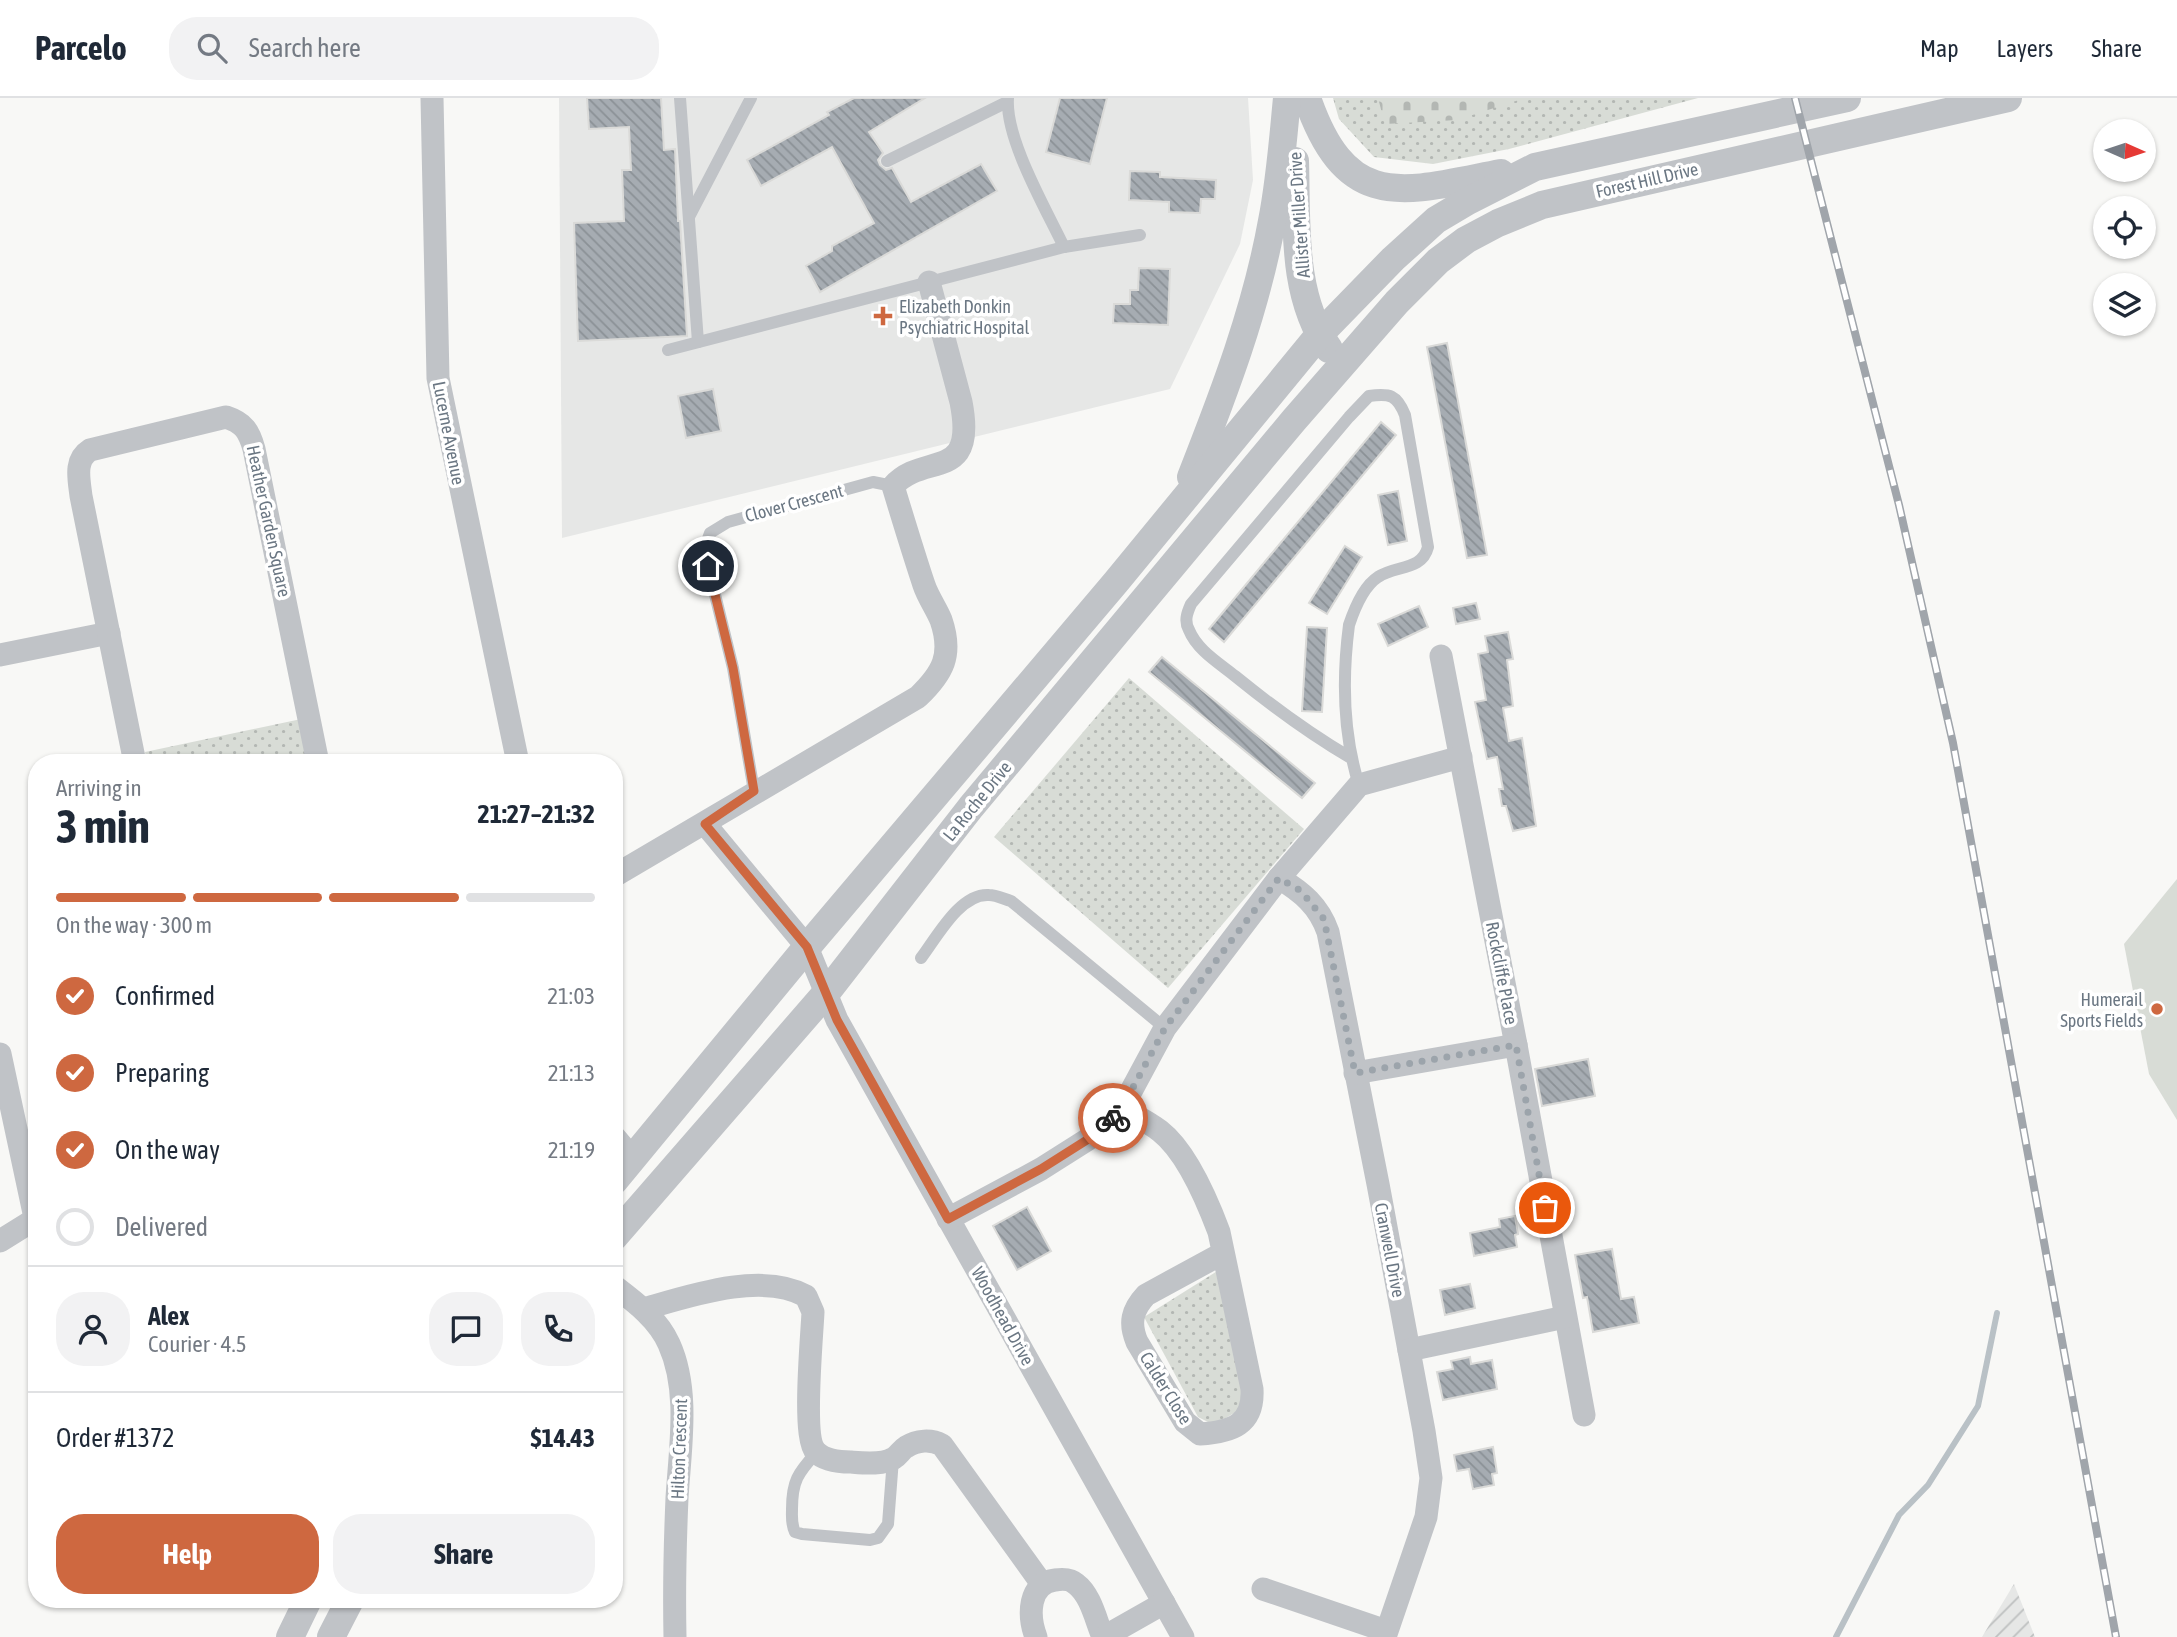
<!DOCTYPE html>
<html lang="en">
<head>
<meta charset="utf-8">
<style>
  body { margin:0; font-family:"Asap Condensed",sans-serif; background:#f2f2f3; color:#1f2937; height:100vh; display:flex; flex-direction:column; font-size:26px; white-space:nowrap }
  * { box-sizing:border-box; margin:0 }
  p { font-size:23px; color:#747a83 }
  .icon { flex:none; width:38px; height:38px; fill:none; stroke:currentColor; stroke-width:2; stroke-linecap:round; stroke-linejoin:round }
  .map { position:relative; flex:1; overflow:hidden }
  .side { position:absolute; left:28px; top:656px; width:595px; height:854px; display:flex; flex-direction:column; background:#fff; border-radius:28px; box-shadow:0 2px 5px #0004 }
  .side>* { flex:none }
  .needle { width:46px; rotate:93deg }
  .tools { position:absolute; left:2093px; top:21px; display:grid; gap:14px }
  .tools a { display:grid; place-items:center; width:63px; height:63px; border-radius:50%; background:#fff; box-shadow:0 2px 5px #0004; font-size:35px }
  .pin { position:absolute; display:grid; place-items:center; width:60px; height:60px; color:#fff; margin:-30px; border:4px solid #fff; border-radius:50%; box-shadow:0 2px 7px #0007 }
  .courier { position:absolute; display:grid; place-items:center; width:70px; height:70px; margin:-35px; border:5px solid #ce6840; border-radius:50%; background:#fff; color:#222; box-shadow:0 2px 9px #0007 }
  .overview em { font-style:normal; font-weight:700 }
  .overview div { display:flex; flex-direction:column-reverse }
  .overview { display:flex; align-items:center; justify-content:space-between; height:119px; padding:0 28px }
  h1 { font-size:46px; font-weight:700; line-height:52px }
  .bar { display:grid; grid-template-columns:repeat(4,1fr); gap:10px 7px; align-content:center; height:84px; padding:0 28px }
  .bar i { height:9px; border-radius:5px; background:#e0e1e3 }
  .bar .selected { background:#ce6840 }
  .bar p { grid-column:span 4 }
  .line { display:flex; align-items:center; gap:18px; padding:0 28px; border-top:2px solid #e0e1e3 }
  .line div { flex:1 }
  .round { display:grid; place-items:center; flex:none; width:74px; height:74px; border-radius:28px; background:#f2f2f3 }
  ol { padding:0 28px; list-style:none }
  li { display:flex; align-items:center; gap:21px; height:77px }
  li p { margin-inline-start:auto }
  li .icon { padding:7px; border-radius:50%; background:#ce6840; color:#fff; stroke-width:4 }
  li:last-child { color:#747a83 }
  li i { width:38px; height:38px; border:4px solid #e0e1e3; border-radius:50% }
  .button { display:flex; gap:14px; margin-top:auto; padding:14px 28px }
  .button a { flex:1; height:80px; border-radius:28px; background:#ce6840; color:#fff; font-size:28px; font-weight:700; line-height:80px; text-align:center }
  .button a+a { background:#f2f2f3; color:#1f2937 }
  header { display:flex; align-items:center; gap:42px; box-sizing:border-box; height:98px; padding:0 35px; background:#fff; border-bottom:2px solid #e0e1e3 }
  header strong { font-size:33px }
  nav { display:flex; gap:38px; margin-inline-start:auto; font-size:24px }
  .search { width:490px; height:63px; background:#f2f2f3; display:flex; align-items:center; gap:18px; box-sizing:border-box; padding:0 24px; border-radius:28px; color:#747a83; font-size:26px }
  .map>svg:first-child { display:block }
  .built { fill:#e6e7e6 }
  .industrial { fill:url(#industrial-furrows) }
  .green { fill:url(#green-dots) }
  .cemetery { fill:url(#cemetery-stones) }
  .pitch { fill:#d8dcd6 }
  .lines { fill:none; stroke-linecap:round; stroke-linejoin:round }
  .stream { stroke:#b9c1c6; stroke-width:6 }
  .building { fill:url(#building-back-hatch); stroke:#dadad8; stroke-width:2 }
  .service { stroke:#c0c3c7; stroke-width:12 }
  .minor { stroke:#c0c3c7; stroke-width:23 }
  .tertiary { stroke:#c0c3c7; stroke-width:28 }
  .rail-casing { stroke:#a0a5ab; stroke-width:8 }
  .rail { stroke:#fff; stroke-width:5; stroke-dasharray:16; stroke-linecap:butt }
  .done { stroke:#9ca4ab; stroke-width:7; stroke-dasharray:0 12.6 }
  .route { stroke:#ce6840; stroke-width:9 }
  .poi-dot { fill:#ce6840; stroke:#fff; stroke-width:2.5 }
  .labels { text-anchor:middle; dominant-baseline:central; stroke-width:7; stroke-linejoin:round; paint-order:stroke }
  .street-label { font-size:18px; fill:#6b7783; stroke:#fff }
  .poi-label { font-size:18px; fill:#6b7783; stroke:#fff; text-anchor:start }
</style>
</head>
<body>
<header>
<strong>Parcelo</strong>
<div class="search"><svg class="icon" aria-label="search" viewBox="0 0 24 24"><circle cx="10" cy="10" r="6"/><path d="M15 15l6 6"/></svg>Search here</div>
<nav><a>Map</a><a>Layers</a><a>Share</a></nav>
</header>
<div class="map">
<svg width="2177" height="1539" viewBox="0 0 2177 1539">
  <defs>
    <pattern id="industrial-furrows" width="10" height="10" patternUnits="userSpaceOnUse" patternTransform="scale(1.75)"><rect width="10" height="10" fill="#e6e7e6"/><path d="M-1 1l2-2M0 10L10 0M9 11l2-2" fill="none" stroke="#bec0c0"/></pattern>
    <pattern id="green-dots" width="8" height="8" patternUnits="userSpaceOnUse" patternTransform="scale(1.75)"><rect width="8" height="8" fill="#d8dcd6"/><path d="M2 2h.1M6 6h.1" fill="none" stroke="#b3b7b3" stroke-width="1.8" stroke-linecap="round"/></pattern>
    <pattern id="cemetery-stones" width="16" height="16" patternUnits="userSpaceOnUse" patternTransform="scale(1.75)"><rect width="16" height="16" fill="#d8dcd6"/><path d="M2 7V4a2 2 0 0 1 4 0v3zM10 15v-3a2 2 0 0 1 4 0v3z" fill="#b3b7b3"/></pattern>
    <pattern id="building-back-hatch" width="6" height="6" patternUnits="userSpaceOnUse" patternTransform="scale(1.75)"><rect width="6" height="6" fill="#a6acb2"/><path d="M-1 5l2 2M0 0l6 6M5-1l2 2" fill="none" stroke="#8b9196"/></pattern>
  </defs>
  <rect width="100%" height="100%" fill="#f8f8f6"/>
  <polygon class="built" points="559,0 1248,0 1253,82 1240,146 1170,291 562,440"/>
  <polygon class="industrial" points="2014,1486 2035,1539 1982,1539"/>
  <g class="green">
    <polygon points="1333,0 1698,0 1509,51 1433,66 1374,59 1339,21"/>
    <polygon points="1129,580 1304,731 1168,890 994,739"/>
    <polygon points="306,620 315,665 147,665 145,654"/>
    <polygon points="1219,1172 1246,1308 1214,1327 1198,1319 1144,1219"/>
  </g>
  <polygon class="cemetery" points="1378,0 1525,0 1457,22 1385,26"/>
  <polygon class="pitch" points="2177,781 2177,1022 2149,976 2124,846"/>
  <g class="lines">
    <polyline class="stream" points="1836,1539 1899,1417 1928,1387 1978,1308 1997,1215"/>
  </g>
  <g class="building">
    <polygon points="587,0 661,0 664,52 675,51 678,123 680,123 687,238 578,243 574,125 624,123 622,72 631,72 629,29 589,31"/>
    <polygon points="854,0 925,0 869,34 883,55 878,62 880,67 886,72 892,70 911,104 981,66 997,93 820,194 806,168 832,153 832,148 874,125 832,49 761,88 747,62 829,17 827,14"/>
    <polygon points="1060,0 1107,0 1090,66 1046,54"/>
    <polygon points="1130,73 1160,74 1160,79 1216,82 1215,101 1201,101 1200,115 1169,114 1169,104 1129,102"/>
    <polygon points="1139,170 1170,171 1168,227 1113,225 1114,206 1130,206 1130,192 1138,192"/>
    <polygon points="1447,245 1487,457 1467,460 1427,249"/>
    <polygon points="713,291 721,333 686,340 678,298"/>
    <polygon points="1381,324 1396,337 1224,544 1209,531"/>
    <polygon points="1398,393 1407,443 1388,447 1378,397"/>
    <polygon points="1345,448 1362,459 1327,516 1309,505"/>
    <polygon points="1476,505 1480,521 1456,526 1453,510"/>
    <polygon points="1419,508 1428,529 1388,548 1378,526"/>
    <polygon points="1307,529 1327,530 1322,614 1302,613"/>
    <polygon points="1508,534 1513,561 1507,562 1513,608 1503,610 1509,643 1522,640 1536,728 1513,733 1506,708 1502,708 1499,691 1503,691 1497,659 1487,661 1475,604 1486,602 1478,556 1488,554 1485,538"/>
    <polygon points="1162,559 1315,685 1302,700 1149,574"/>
    <polygon points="1588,961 1595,998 1542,1008 1535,971"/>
    <polygon points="1027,1109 1051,1153 1017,1172 993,1128"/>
    <polygon points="1515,1118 1518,1136 1515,1137 1517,1149 1474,1158 1470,1135 1500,1129 1499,1121"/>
    <polygon points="1612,1151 1621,1201 1634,1199 1639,1225 1593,1234 1587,1199 1583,1200 1575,1157"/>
    <polygon points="1470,1186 1475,1210 1445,1217 1440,1192"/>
    <polygon points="1470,1259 1471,1266 1492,1262 1497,1291 1443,1302 1437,1274 1453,1271 1451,1263"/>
    <polygon points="1493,1349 1497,1375 1492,1376 1494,1387 1473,1391 1469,1371 1457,1373 1454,1357"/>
  </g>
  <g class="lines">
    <g class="service">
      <polyline points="680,0 698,244"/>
      <path d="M1008 0C1005 41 1046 111 1064 149"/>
      <polyline points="887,63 1007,4"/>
      <polyline points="690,117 751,0"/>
      <polyline points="668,252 1064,149 1140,137"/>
      <path d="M1351 660C1310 636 1272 608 1235 578 1219 565 1197 552 1189 532 1184 523 1187 515 1191 506L1349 319 1369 298C1390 295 1397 297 1405 317L1428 449C1422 473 1395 467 1378 479 1364 488 1354 512 1349 527 1342 581 1343 636 1359 687"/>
      <polyline points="754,693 733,570 708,468 706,446 710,435 728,424 873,384 893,388"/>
      <path d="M921 860C937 839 960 795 989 797 996 797 1004 801 1011 803L1165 930"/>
      <polyline points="614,1030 636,1056"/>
      <path d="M816 1355C798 1375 792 1383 792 1411 792 1419 791 1426 795 1434L802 1436 870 1442 878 1440 888 1426 893 1361"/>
    </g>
    <g class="minor">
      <polyline points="432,0 438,280 518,665"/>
      <polyline points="0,557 109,535"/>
      <polyline points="1441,558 1516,947 1584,1317"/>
      <path d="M135 665 81 398C79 381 74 362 90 352L226 319C244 325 249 333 254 351L318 665"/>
      <polyline points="705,726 807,849 837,922 1183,1539"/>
      <path d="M614 778 918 599C943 575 953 557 941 522 936 510 928 499 924 487 913 454 903 421 893 388 924 353 977 386 961 304L929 184"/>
      <path d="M1279 780C1302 794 1319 808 1328 834L1378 1086 1424 1333 1431 1380 1426 1419 1385 1539"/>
      <polyline points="0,956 37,1129"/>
      <polyline points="1355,975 1516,947"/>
      <path d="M1122 1010C1134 1017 1148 1024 1160 1033 1187 1054 1207 1102 1219 1134L1252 1291C1254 1327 1231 1334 1200 1336L1185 1324 1137 1244C1129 1225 1132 1212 1146 1197L1223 1155"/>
      <polyline points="948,1121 1041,1071 1090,1040 1107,1027 1122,1010 1165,930 1279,780 1359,687 1461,659"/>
      <polyline points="0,1143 37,1120"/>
      <path d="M614 1188C635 1204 658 1221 669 1246 690 1292 680 1350 677 1400 675 1446 674 1492 675 1539"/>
      <path d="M644 1211C689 1198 762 1173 806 1198L813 1214C812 1238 802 1340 816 1354 824 1362 840 1364 851 1364 864 1365 884 1367 894 1360 899 1357 901 1352 906 1349 917 1342 931 1341 942 1347L1042 1486"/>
      <polyline points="1409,1252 1565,1219"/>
      <polyline points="1263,1491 1386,1533"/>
      <path d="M1036 1539C1028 1518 1028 1485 1055 1482 1062 1481 1071 1481 1076 1486 1091 1497 1096 1523 1103 1539"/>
      <polyline points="1104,1539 1164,1505"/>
    </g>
    <g class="tertiary">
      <path d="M1307 0C1347 116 1403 94 1501 75"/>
      <path d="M1295 63C1297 125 1291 198 1329 251"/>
      <path d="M1191 379C1224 295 1256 212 1272 123 1280 83 1283 41 1287 0"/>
      <polyline points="614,1083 807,849 1116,484 1319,237 1393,161 1436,122 1468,103 1535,69 1847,0"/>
      <polyline points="614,1139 827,894 971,709 1294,322 1397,204 1438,163 1466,142 1498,125 1542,107 2008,0"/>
      <polyline points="290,1539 308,1502"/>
      <polyline points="331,1539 350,1502"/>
    </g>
    <defs>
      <polyline id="rail" points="1795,0 1899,407 1953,645 2116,1539"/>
    </defs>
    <use href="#rail" class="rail-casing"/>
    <use href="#rail" class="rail"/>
  </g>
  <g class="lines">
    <polyline class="done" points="1113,1020 1122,1010 1165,930 1279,780 1301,793 1324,821 1355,975 1516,947 1545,1110"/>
    <polyline class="route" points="708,468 733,570 754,693 705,726 807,849 837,922 948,1121 1041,1071 1090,1040 1113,1020"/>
  </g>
  <g class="poi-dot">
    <path d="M879.5 207.5h7v7h7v7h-7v7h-7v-7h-7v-7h7z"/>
    <circle cx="2157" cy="911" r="7"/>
  </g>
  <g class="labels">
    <g class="street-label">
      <text transform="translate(1647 82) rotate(-13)">Forest Hill Drive</text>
      <text transform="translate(1299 117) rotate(-94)">Allister Miller Drive</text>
      <text transform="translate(449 335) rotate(79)">Lucerne Avenue</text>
      <text transform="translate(794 405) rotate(-15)">Clover Crescent</text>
      <text transform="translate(269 423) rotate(78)">Heather Garden Square</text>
      <text transform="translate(977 703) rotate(-51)">La Roche Drive</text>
      <text transform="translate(1502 875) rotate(79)">Rockcliffe Place</text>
      <text transform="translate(1390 1152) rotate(79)">Cranwell Drive</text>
      <text transform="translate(1003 1218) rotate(61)">Woodhead Drive</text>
      <text transform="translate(1166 1290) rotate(58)">Calder Close</text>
      <text transform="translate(679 1351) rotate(-88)">Hilton Crescent</text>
    </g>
    <g class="poi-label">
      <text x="899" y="208">Elizabeth Donkin<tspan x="899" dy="21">Psychiatric Hospital</tspan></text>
      <text x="2143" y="901" text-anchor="end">Humerail<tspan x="2143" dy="21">Sports Fields</tspan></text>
    </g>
  </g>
</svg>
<div class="tools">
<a><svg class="needle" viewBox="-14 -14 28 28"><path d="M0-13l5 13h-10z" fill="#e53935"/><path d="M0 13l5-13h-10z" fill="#747a83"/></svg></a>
<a><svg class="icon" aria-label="locate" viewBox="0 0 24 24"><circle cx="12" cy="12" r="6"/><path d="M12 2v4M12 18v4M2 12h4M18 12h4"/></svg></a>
<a><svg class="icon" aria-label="layers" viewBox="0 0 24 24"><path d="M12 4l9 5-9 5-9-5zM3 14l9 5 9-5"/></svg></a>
</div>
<div class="pin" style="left:1545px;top:1110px;background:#ea580c"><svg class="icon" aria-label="bag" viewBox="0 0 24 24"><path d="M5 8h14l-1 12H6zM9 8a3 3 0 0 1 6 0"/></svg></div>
<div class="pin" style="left:708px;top:468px;background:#1f2937"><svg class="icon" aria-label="home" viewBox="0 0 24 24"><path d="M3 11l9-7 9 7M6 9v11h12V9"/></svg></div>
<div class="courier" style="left:1113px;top:1020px"><svg class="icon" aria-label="bike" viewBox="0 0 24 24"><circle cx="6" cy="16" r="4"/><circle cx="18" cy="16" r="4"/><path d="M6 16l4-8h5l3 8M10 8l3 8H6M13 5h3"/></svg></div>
<section class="side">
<div class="overview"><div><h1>3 min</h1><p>Arriving in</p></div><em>21:27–21:32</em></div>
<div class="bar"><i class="selected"></i><i class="selected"></i><i class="selected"></i><i></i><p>On the way · 300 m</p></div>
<ol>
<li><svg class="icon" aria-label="check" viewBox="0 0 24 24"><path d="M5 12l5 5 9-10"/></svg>Confirmed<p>21:03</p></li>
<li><svg class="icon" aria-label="check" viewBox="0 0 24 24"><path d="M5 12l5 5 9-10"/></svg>Preparing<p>21:13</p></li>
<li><svg class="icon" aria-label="check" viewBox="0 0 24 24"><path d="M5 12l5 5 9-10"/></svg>On the way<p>21:19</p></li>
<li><i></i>Delivered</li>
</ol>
<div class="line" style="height:126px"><a class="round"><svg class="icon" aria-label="person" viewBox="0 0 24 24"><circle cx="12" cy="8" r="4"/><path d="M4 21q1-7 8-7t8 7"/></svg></a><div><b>Alex</b><p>Courier · 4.5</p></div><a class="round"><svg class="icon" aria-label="chat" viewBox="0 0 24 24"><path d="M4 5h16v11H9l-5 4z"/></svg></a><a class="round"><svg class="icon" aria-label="phone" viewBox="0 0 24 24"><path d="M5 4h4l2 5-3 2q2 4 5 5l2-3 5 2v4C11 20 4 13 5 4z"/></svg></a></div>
<div class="line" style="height:91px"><div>Order #1372</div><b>$14.43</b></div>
<div class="button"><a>Help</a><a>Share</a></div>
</section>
</div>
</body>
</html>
